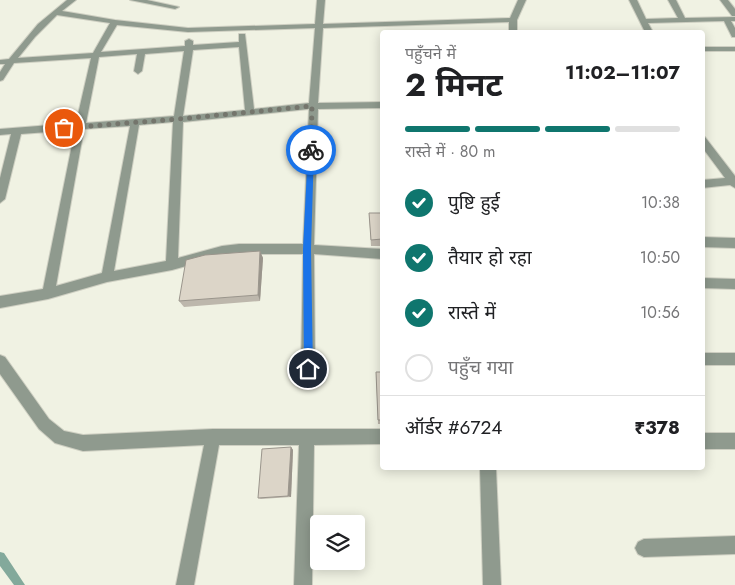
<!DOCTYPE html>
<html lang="hi">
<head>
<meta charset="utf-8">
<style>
  body { margin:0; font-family:Jost,"Noto Sans Devanagari",sans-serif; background:#f6f6f6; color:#202124; height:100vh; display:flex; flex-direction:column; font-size:19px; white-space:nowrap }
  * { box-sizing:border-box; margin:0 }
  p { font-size:16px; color:#757577 }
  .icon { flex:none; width:28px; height:28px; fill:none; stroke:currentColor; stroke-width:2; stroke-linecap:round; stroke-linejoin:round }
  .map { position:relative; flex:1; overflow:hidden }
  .sheet { position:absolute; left:380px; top:30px; width:325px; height:440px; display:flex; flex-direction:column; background:#fff; border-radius:5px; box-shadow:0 2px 12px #0003 }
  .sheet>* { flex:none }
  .buttons { position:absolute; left:310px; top:515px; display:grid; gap:10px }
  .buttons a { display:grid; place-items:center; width:55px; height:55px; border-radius:5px; background:#fff; box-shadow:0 2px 12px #0003; font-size:25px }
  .pin { position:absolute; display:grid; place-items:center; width:42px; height:42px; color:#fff; margin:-21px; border:2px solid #fff; border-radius:50%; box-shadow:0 1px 5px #0007 }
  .courier { position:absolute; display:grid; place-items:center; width:50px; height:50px; margin:-25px; border:4px solid #1a73e8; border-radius:50%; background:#fff; color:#222; box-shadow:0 1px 6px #0007 }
  .overview em { font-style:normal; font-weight:700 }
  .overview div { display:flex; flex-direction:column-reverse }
  .overview { display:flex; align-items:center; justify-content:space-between; height:85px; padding:0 25px }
  h1 { font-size:32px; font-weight:700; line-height:38px }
  .bar { display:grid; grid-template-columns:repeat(4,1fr); gap:8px 5px; align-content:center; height:60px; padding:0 25px }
  .bar i { height:6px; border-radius:4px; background:#e0e0e0 }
  .bar .current { background:#0f766e }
  .bar p { grid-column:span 4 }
  .line { display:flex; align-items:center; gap:12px; padding:0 25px; border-top:1px solid #e0e0e0 }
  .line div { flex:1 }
  ol { padding:0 25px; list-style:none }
  li { display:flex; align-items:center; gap:15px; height:55px }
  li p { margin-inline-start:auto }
  li .icon { padding:5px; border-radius:50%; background:#0f766e; color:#fff; stroke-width:4 }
  li:last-child { color:#757577 }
  li i { width:28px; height:28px; border:2px solid #e0e0e0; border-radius:50% }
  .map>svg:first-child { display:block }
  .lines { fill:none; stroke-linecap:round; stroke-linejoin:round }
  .stream { fill:#83a99b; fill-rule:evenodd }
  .minor-casing { stroke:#cecfc2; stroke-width:2 }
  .minor { fill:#8f9a8e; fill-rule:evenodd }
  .wall { fill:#bdb7ac }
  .shaded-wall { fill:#9a958c }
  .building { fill:#dcd5c8; stroke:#9a958c }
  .route { fill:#1a73e8 }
  .done { stroke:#74756c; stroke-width:5; stroke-dasharray:0 9 }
</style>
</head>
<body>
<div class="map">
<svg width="735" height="585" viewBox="0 0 735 585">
  <rect width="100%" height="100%" fill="#f0f2e3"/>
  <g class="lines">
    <polygon class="stream" points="0,552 4,553 25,585 14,585 0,566"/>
    <defs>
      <g id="minor">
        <path d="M67 0H76L62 11 115 20 188 28 315 24 317 0H325L323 24 510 18 518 0H526L517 20V32H509V22L323 28 318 103 382 102V108L318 109 314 245 382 249V259L314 254 315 369 313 374 308 376 303 374 301 369 303 254H239L222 256 172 270 107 282 48 299 0 308V296L43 289 75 130 21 134 5 199 0 203V178L11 134 0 135V129L76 123 91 58 14 63 3 80 0 81V72L5 64H0V60L9 59 38 24ZM57 15 110 23 93 53 18 58 35 37ZM117 25 188 32 315 28 309 103 254 109 245 34H239V42L193 45V41L189 39 185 41V46L101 52ZM239 47 245 110 183 116 193 50ZM184 51 174 116 86 123 99 57 137 54 134 71 138 74 142 71 145 54ZM309 109 303 244H239L222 246 178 258 183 122ZM173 122 166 261 114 271 139 125ZM130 126 102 273 56 286 84 129Z"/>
        <polygon points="130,0 147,0 179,7 175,9"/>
        <polygon points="629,0 637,0 646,19 678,18 668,0 676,0 685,18 735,17 735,21 731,21 735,28 735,37 732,37 724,21 648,23 653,32 645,32"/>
        <polygon points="720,0 728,0 735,9 735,16 732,16"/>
        <rect x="702" y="47" width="33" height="4"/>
        <polygon points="702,136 705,137 735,176 735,188 730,185 702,188 702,180 725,178 702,147"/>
        <polygon points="702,237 735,238 735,248 702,247"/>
        <polygon points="702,278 735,279 735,289 702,288"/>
        <rect x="702" y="353" width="33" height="12"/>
        <polygon points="0,355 5,357 49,419 64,431 83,435 213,429 382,429 382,444 314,445 312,585 294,585 299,445 219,445 194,585 176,585 204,445 83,451 55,443 39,429 0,374"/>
        <rect x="702" y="433" width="33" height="16"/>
        <polygon points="480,468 496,468 501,585 483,585"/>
        <polygon points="735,536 735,554 644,557 638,554 635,548 638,542 644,539"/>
      </g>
    </defs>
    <use href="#minor" class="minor-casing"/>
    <use href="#minor" class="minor"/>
  </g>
  <g class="wall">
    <polygon points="369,213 382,213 382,246 371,246"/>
    <polygon points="260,251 263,258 260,301 184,307 179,301"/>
    <polygon points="376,372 382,372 382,424 378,424"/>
    <polygon points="291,447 293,450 291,497 261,499 258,498"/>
  </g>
  <g class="shaded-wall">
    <polygon points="260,251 263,258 260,301 258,295"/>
    <polygon points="291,447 293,450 291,497 288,496"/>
  </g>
  <g class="building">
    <polygon points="369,213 382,213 382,239 371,240"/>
    <polygon points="260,251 258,295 179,301 186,260 205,255"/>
    <polygon points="376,372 382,372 382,420 378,420"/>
    <polygon points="291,447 288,496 258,498 262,449"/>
  </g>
  <polygon class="route" points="308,149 314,150 311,249 313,369 308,373 304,369 303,249"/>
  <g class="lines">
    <polyline class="done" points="64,128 178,119 312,106 311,150"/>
  </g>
</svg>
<div class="buttons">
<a><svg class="icon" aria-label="layers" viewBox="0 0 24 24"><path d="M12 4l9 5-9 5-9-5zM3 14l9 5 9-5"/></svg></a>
</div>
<div class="pin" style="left:64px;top:128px;background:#ea580c"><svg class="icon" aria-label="bag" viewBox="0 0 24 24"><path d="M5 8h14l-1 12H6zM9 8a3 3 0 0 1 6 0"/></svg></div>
<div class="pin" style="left:308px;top:369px;background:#1f2937"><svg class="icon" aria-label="home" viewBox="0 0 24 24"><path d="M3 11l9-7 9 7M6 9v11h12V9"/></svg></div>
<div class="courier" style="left:311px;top:150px"><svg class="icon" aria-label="bike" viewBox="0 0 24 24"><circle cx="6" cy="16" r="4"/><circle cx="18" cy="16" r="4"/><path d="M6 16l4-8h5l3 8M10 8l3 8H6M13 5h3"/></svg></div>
<section class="sheet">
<div class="overview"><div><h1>2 मिनट</h1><p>पहुँचने में</p></div><em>11:02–11:07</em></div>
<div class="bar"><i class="current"></i><i class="current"></i><i class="current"></i><i></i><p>रास्ते में · 80 m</p></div>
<ol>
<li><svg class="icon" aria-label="check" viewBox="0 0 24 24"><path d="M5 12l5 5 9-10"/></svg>पुष्टि हुई<p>10:38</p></li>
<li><svg class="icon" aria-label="check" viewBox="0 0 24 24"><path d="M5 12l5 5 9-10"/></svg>तैयार हो रहा<p>10:50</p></li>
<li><svg class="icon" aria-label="check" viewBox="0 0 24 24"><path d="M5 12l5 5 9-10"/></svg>रास्ते में<p>10:56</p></li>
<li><i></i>पहुँच गया</li>
</ol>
<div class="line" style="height:65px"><div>ऑर्डर #6724</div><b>₹378</b></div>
</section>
</div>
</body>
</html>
